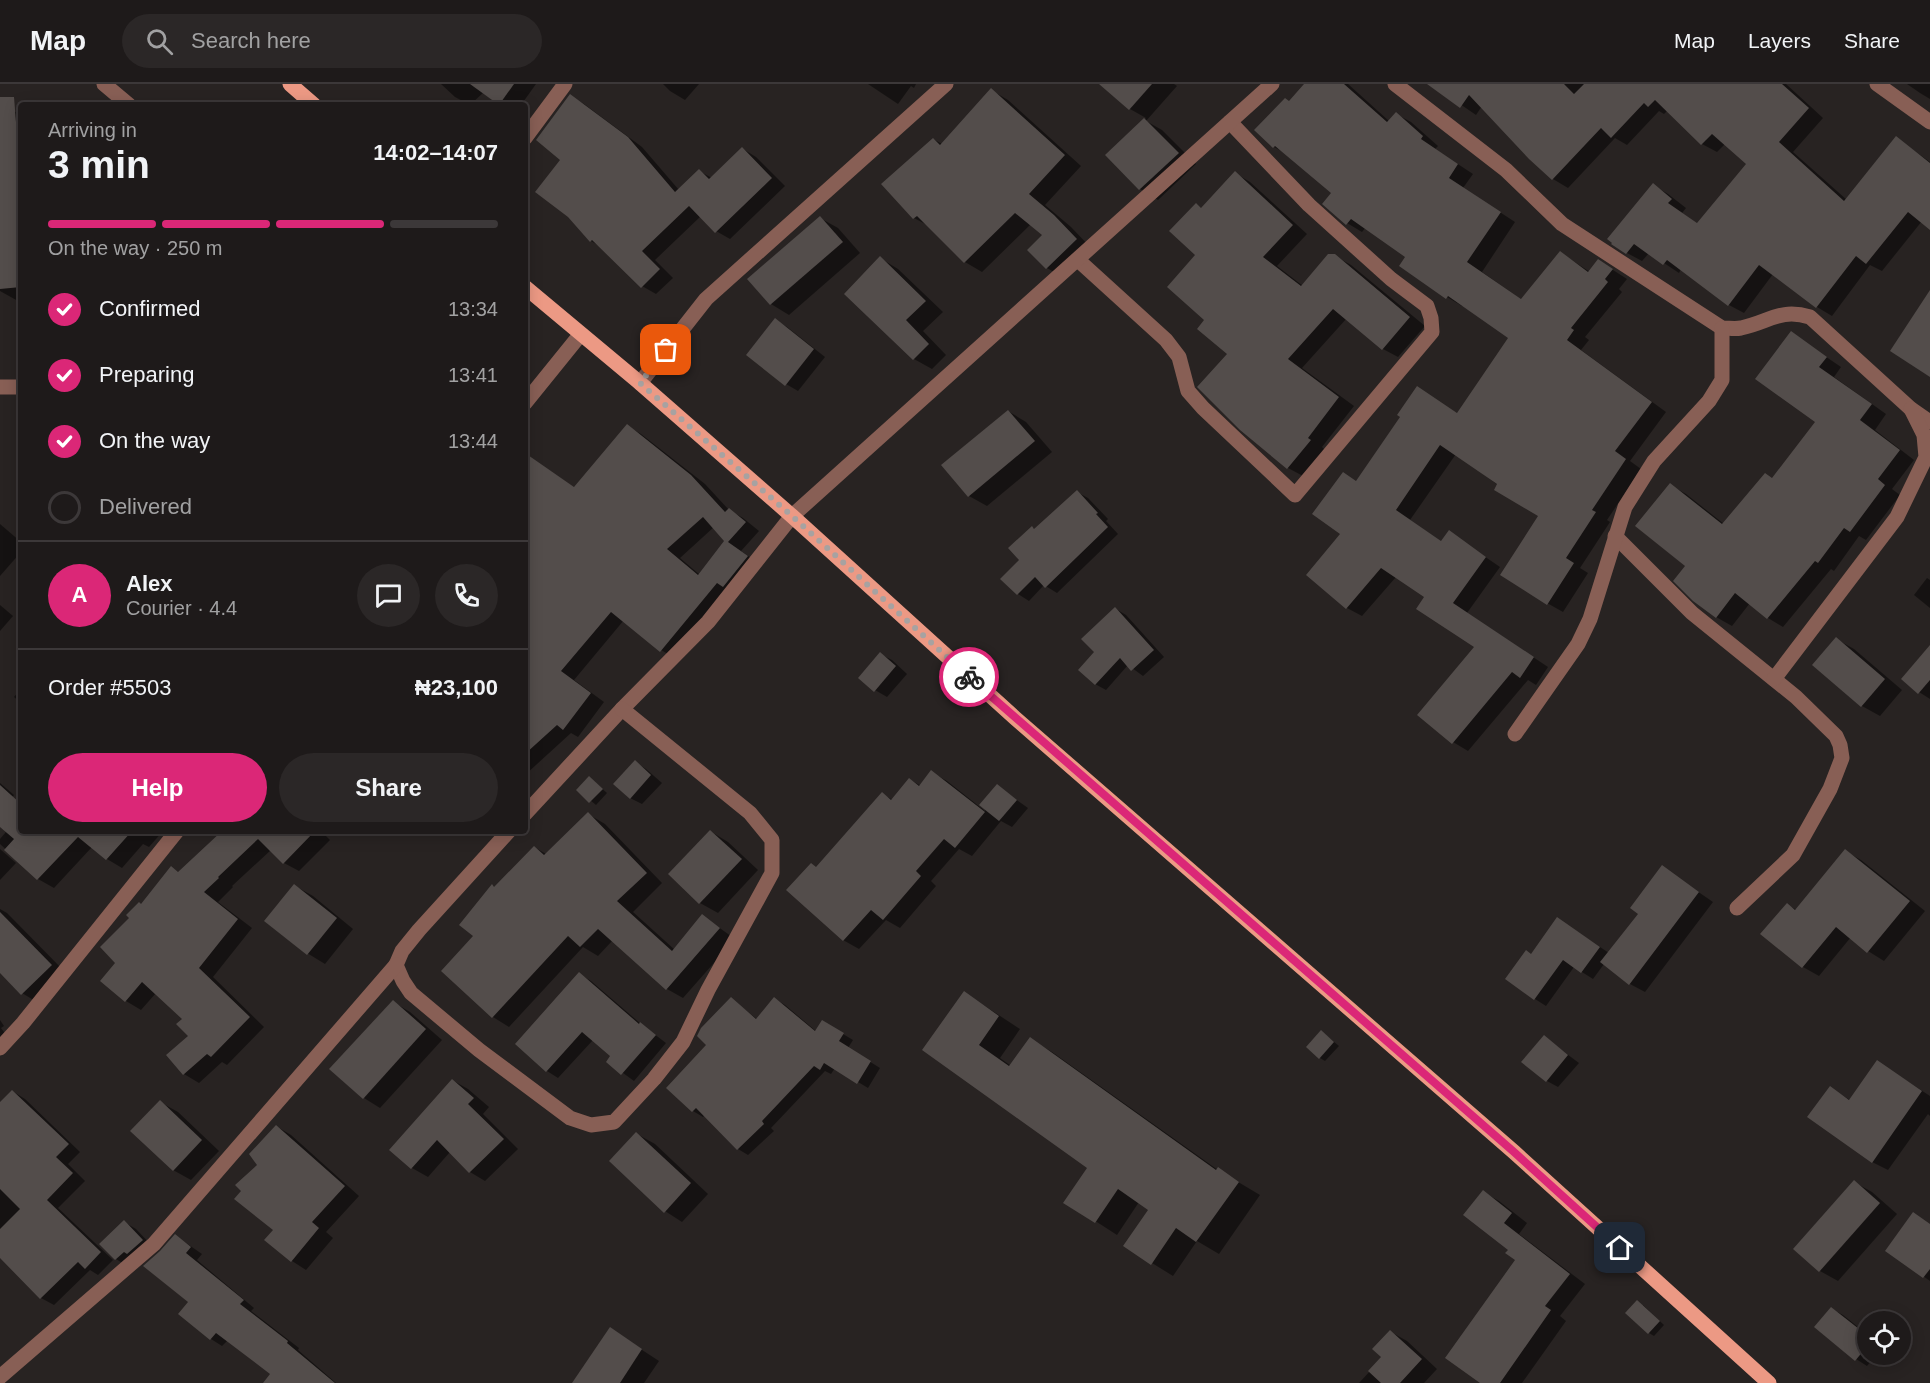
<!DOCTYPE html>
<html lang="en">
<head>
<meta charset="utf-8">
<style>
  body { margin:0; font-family:Helvetica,sans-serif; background:#2b2727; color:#f1f3f6; height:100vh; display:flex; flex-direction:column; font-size:22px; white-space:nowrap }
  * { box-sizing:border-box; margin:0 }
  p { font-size:20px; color:#a1a1a2 }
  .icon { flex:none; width:33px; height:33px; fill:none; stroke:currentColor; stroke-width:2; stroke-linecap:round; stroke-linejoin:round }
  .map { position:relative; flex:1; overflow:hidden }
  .side { position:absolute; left:18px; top:18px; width:510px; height:732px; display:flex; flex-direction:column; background:#1e1a1a; border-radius:6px; box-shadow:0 3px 15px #0003,0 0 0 2px #3c3839 }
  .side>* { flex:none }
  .tools { position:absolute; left:1857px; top:1227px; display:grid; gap:12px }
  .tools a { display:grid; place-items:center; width:54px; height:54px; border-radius:50%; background:#1e1a1a; box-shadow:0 3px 15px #0003,0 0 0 2px #3c3839; font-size:30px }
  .pin { position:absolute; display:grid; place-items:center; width:51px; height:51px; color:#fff; margin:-26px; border-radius:12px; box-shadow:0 3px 9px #0006 }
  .courier { position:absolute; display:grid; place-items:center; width:60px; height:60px; margin:-30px; border:4px solid #db2777; border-radius:50%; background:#fff; color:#222; box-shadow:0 2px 8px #0007 }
  .head em { font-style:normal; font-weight:700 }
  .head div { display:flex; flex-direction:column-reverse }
  .head { display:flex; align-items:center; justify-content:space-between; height:102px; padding:0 30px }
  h1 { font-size:39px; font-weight:700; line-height:45px }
  .bar { display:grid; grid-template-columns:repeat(4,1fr); gap:9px 6px; align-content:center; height:72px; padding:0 30px }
  .bar i { height:8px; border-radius:4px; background:#3c3839 }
  .bar .active { background:#db2777 }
  .bar p { grid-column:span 4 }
  .line { display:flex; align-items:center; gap:15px; padding:0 30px; border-top:2px solid #3c3839 }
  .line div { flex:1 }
  .round { display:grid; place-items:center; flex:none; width:63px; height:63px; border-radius:32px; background:#2b2727 }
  ol { padding:0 30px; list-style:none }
  li { display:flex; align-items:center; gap:18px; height:66px }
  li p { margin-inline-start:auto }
  li .icon { padding:6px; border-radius:50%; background:#db2777; color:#fff; stroke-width:4 }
  li:last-child { color:#a1a1a2 }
  li i { width:33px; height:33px; border:3px solid #3c3839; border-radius:50% }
  .action { display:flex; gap:12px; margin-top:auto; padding:12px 30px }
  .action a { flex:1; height:69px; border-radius:36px; background:#db2777; color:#fff; font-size:24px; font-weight:700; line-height:69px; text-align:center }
  .action a+a { background:#2b2727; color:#f1f3f6 }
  header { display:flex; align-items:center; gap:36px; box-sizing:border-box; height:84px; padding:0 30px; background:#1e1a1a; border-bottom:2px solid #3c3839 }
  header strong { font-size:28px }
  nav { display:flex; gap:33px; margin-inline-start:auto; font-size:21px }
  .search { width:420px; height:54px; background:#2b2727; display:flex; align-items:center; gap:15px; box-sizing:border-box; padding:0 21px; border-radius:33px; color:#a1a1a2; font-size:22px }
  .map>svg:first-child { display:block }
  .shadow { fill:#0007; fill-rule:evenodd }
  .building { fill:#534d4b; fill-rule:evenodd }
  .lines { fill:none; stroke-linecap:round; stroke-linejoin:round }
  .minor { stroke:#885f55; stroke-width:15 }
  .major { stroke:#ec9984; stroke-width:15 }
  .done { stroke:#a7a2a1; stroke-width:6; stroke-dasharray:0 10.8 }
  .route { stroke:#db2777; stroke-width:8 }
</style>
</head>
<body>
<header>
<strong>Map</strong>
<div class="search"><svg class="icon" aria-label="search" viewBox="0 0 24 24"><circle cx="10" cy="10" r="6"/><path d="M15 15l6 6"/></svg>Search here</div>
<nav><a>Map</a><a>Layers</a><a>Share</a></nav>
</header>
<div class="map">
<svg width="1930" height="1299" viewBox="0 0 1930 1299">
  <rect width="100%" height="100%" fill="#282322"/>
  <g class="shadow">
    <polygon points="441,0 536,0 521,21 503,21 484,8 470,21 455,13"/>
    <polygon points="663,0 699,0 685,16 670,7"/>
    <polygon points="868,0 916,0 914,4 911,2 898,20"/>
    <polygon points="1101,0 1174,0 1177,2 1146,37 1162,46 1196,80 1158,116 1140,105 1107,71 1146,34 1130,25"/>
    <polygon points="1306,0 1348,0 1389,37 1396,30 1411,38 1438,62 1435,65 1473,90 1463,104 1515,138 1482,188 1522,216 1561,169 1590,188 1599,177 1627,195 1619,205 1622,208 1585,253 1589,256 1581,266 1666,328 1630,377 1641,385 1607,436 1610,438 1580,484 1588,489 1563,528 1547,519 1540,432 1456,370 1410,436 1442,458 1449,448 1500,483 1467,529 1548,583 1536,601 1528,596 1468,667 1453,658 1476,563 1426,513 1396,493 1362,532 1347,524 1342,450 1358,398 1402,332 1418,304 1458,330 1510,254 1463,221 1462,222 1447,213 1407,172 1366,143 1362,148 1347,139 1334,108 1289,71 1274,63 1290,18"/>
    <polygon points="1431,0 1786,0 1823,34 1793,68 1847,116 1896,54 1930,78 1930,144 1922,137 1882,187 1870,181 1832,232 1817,223 1773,190 1744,229 1729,221 1681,185 1679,189 1649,169 1642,177 1627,169 1653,101 1668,110 1686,124 1682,129 1698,140 1748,80 1725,60 1717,68 1702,60 1668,26 1664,30 1659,27 1627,61 1615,54 1568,104 1553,95 1530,74 1482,22 1476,31"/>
    <polygon points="1907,0 1930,0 1930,15 1920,9"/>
    <polygon points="991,6 1008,16 1081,82 1045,121 1071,143 1093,166 1064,194 1047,184 1044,151 1031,140 982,188 965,178 929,142 914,134 933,55 942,60"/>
    <polygon points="570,12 584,20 642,63 679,106 699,87 712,94 743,65 756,73 785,102 730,155 716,147 701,132 655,176 673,194 656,210 642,202 601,163 591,157 562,76"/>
    <polygon points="14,27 21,31 21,217 18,217 0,207 0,28"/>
    <polygon points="1235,89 1250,98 1307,150 1277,182 1303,202 1335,172 1351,181 1425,242 1398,273 1383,265 1347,234 1302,284 1354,322 1322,363 1325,366 1303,392 1288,384 1241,345 1229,269 1206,236 1197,171 1202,125"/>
    <polygon points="820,134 838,144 860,169 789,231 771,220 749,195"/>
    <polygon points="880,174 898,185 943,228 923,247 946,271 932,285 914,275 846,210"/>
    <polygon points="776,236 787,243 825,273 798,307 786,300"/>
    <polygon points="1791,249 1841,283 1834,293 1886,330 1875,346 1914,376 1892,405 1900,411 1866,456 1859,452 1834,487 1831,485 1783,543 1768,534 1750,519 1732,542 1716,533 1687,482 1670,401 1686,410 1724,440 1773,395 1817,338"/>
    <polygon points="1008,327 1026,338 1052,368 987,422 969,412"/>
    <path d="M627 342 641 350 705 400 729 426 743 434 759 447 741 467 761 481 675 574 661 566 624 536 574 596 604 618 578 653 571 649 525 691V370L575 404ZM714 443 726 456 700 491 680 474Z"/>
    <polygon points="1077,408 1088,414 1108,435 1106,437 1118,450 1057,509 1044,501 1029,517 1018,510 1021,476 1033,444 1035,446"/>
    <polygon points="0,440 21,458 21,468 0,492"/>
    <polygon points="1927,494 1930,496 1930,524 1914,511"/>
    <polygon points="0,521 13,532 0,547"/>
    <polygon points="1116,525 1126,531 1164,573 1143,592 1128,581 1106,606 1095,600 1096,568"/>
    <polygon points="1836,555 1854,565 1902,606 1880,632 1862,622"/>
    <polygon points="880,570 892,576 907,590 887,613 875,606"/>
    <polygon points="1930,570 1930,615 1919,608"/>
    <polygon points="21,605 21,619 14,613"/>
    <polygon points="635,678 646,685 662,699 642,720 630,714"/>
    <polygon points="931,688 947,697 985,727 997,702 1028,724 1012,743 1001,737 972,772 959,765 931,797 936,802 900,844 886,836 859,865 843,856 817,784 882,710 893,716 909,695 921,702"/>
    <polygon points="590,694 607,709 596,721 578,706"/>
    <polygon points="0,699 14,711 0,728"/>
    <polygon points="21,730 21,747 163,747 149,763 143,760 122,784 107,775 92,763 54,804 38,795 0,760 0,755"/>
    <polygon points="588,730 605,740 662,799 633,828 675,866 703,832 735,855 683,914 667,905 613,856 598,872 583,863 509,943 493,933 475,852 494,804 534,763 546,770"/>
    <polygon points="224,747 321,747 330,756 299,787 284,779 271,766 232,802 233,803 218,818 252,844 213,893 264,943 227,981 222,978 199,999 184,990 191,952 184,934 156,909 141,926 126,917 102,897 117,879 142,821 172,784 179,789"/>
    <polygon points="710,747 728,758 758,786 718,829 700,819"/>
    <polygon points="0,765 16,779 0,796"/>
    <polygon points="1845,767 1861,776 1925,827 1884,877 1868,867 1851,853 1819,892 1803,883 1763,850 1787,821 1797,826"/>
    <polygon points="1662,783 1713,818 1645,908 1630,900 1604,880 1593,895 1574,883 1546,922 1535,915 1531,871 1558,835 1609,869 1640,830"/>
    <polygon points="295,802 313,812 353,845 325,880 307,869"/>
    <polygon points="0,825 7,829 69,892 40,920 22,909 0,887"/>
    <polygon points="579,890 591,897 641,940 666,959 634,997 608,978 612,972 593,956 558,994 547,987"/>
    <polygon points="965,909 1020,945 1000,974 1011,982 1030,955 1052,968 1218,1086 1260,1111 1219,1170 1197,1157 1173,1192 1152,1179 1150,1126 1139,1118 1117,1151 1066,1118 1089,1083 924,966"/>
    <polygon points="731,915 757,935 775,915 785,921 817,948 833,944 853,956 848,964 880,984 868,1004 835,984 831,990 825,987 771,1044 774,1047 748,1071 738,1065 705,1031 703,1033 693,1027 708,961"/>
    <polygon points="393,918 410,928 442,956 380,1024 364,1014"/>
    <polygon points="0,936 4,942 1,944 10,956 0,966"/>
    <polygon points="1322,948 1339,962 1325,977 1320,974"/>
    <polygon points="1544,953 1579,979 1558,1003 1547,997"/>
    <polygon points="1878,978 1930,1012 1930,1032 1928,1030 1888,1086 1872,1078 1830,1004 1850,1016"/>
    <polygon points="452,996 468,1005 489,1023 483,1030 518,1065 485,1097 470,1088 450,1068 428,1093 412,1084 391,1066"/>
    <polygon points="12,1007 25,1015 80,1068 68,1080 85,1097 58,1124 113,1176 98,1191 90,1186 54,1221 41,1214 0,1172 0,1020"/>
    <polygon points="160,1018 178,1028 219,1067 191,1096 173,1086"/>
    <polygon points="276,1042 291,1051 359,1112 326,1148 333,1154 306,1186 292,1177 266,1156 275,1146 259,1081"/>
    <polygon points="637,1050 655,1060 708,1110 682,1138 665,1127"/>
    <polygon points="1854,1098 1872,1108 1897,1130 1838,1197 1820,1187"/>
    <polygon points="1483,1108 1499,1117 1527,1139 1519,1150 1585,1200 1560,1232 1566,1237 1522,1299 1483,1299 1517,1176 1510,1166"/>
    <polygon points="124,1138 136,1145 154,1164 127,1182 116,1175"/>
    <polygon points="1930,1151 1930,1197 1887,1166"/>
    <polygon points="176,1152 202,1170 197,1176 254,1224 251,1227 299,1264 298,1266 336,1299 265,1299 272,1290 228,1256 222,1262 211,1255 191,1217"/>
    <polygon points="1643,1221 1664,1241 1654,1252 1649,1249"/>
    <polygon points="1832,1225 1843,1231 1868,1251 1868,1270 1877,1270 1867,1282 1856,1275"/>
    <polygon points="610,1245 659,1277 644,1299 574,1299"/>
    <polygon points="1391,1248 1407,1257 1437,1285 1424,1299 1359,1299 1383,1273"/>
  </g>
  <g class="building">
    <polygon points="470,0 514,0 499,21"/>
    <polygon points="1099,0 1152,0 1129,26"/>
    <polygon points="1304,0 1344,0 1387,38 1396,28 1423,52 1421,55 1458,80 1449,94 1501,128 1467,178 1521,215 1560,167 1588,188 1598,175 1613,185 1605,195 1608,198 1571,244 1574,246 1567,256 1652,318 1615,367 1626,375 1592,426 1596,428 1566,474 1574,479 1547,521 1500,491 1538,432 1494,406 1497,400 1440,361 1396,426 1441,457 1449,446 1486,473 1453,519 1534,573 1520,594 1512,588 1452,660 1417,631 1474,563 1416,525 1424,513 1381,484 1346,525 1306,491 1340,450 1312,430 1343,388 1356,397 1400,333 1397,331 1417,302 1457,329 1508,254 1448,212 1446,215 1399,182 1405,173 1351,135 1346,141 1322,120 1331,109 1275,62 1273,64 1254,46 1285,14 1289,17"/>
    <polygon points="1427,0 1564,0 1574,10 1584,0 1782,0 1809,24 1779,58 1844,117 1896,52 1930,79 1930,146 1908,128 1866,180 1856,172 1816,224 1759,181 1728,222 1667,176 1663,181 1634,160 1626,170 1611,160 1612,159 1607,155 1653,99 1672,115 1668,119 1697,139 1746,80 1712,50 1701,61 1655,16 1648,23 1644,19 1611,54 1601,44 1552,96 1529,75 1469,11 1460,24"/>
    <polygon points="991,4 1065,71 1029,110 1054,131 1077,155 1046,185 1027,166 1042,151 1015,129 964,179 917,132 913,135 881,100 933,54 940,61"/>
    <polygon points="570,10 628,53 675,108 699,85 709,95 742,63 772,94 715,149 689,122 642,167 660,185 641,204 592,156 590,158 568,133 535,108 560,76 536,56"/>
    <polygon points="0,13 14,13 21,101 21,203 0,205"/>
    <polygon points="1144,34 1179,69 1139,106 1105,71"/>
    <polygon points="1235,87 1293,141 1263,173 1301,202 1328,170 1335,170 1410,233 1382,266 1333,225 1288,275 1339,313 1308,354 1311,356 1287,385 1240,346 1197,303 1227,270 1197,245 1204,236 1167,203 1195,171 1169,147 1196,119 1201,124"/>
    <polygon points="820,132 843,158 770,221 747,195"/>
    <polygon points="880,172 926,217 906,236 929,260 913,276 844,210"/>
    <polygon points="1930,206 1930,293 1890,267"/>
    <polygon points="775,234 814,265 785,302 746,271"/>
    <polygon points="1791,247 1827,273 1819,283 1872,320 1860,336 1900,366 1878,395 1885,401 1850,448 1844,444 1818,479 1815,477 1767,535 1735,509 1716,534 1693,517 1673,497 1685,482 1635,442 1670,399 1722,440 1765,389 1772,394 1815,338 1755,295"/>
    <polygon points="1008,326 1035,357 968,413 941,381"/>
    <path d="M627 340 691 391 725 428 729 424 746 438 728 458 748 472 723 503 717 499 660 568 611 528 561 587 591 609 563 646 557 641 525 670V369L574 403ZM703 433 724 457 698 491 667 465Z"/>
    <polygon points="1077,406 1098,429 1096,430 1108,443 1045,504 1035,493 1017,511 1000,495 1019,476 1008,464 1032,442 1034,445"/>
    <polygon points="1115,523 1154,566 1131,587 1120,574 1095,601 1078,586 1094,568 1081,555"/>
    <polygon points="1836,553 1885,595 1861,623 1812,581"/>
    <polygon points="1930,561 1930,596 1918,610 1901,595"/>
    <polygon points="880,568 896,582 874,608 858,594"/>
    <polygon points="635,676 651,691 630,715 613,700"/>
    <polygon points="931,686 985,728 955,764 944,755 916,787 921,792 883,836 871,826 843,857 786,806 811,779 816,783 882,708 891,716 909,694 919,702"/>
    <polygon points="589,692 603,705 589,719 576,706"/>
    <polygon points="997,700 1017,716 999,737 979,721"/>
    <polygon points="0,701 21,720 21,747 132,747 106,776 78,753 37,796 4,766 14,755 0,743"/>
    <polygon points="588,728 647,789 617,817 672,867 702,830 720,844 666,906 598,845 580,863 568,852 492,934 441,887 473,852 459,841 492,800 494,803 534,762 544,771"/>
    <polygon points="710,746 742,775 699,820 668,790"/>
    <polygon points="222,747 315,747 283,780 258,755 218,793 219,794 204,808 238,835 199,884 250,933 211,973 207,970 183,991 166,971 188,952 176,940 182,935 142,898 125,918 100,897 115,879 100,863 129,834 126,831 139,818 141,820 171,782 178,788"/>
    <polygon points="1845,765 1910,817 1867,869 1836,843 1802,884 1760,850 1787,819 1795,826"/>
    <polygon points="1662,781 1699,808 1629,901 1600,878 1638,830 1630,824"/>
    <polygon points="294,800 337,834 307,871 264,837"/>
    <polygon points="0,828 52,881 21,911 0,889"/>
    <polygon points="1557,833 1600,863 1581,889 1563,876 1534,916 1505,895 1526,866 1531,870"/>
    <polygon points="579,888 639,940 640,938 656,951 621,991 606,978 610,972 582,948 546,988 515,960"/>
    <polygon points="964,907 999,932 979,961 1009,982 1030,953 1216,1086 1218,1083 1239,1098 1196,1158 1176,1144 1151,1181 1123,1162 1148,1126 1118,1105 1095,1139 1063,1119 1087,1084 922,966"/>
    <polygon points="731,913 756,935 774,913 815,947 822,936 844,949 839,957 871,977 857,1000 824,979 820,986 814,982 762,1037 764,1040 737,1066 696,1024 692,1028 666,1004 706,961 697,952 701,944"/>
    <polygon points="393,916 426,945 363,1015 329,985"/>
    <polygon points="1321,946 1334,958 1319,975 1306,963"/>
    <polygon points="1544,951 1568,971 1546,998 1521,978"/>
    <polygon points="1877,976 1922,1007 1872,1079 1807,1033 1830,1002 1849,1016"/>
    <polygon points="452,995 474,1014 468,1020 504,1055 469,1089 437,1056 411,1085 389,1066"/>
    <polygon points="12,1006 69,1060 56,1073 73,1089 47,1116 101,1168 85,1185 78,1178 40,1215 0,1174 0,1145 20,1125 0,1105 0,1018"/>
    <polygon points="160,1016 202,1056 173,1087 130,1047"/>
    <polygon points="276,1041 345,1102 312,1138 319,1144 291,1178 264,1156 273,1146 234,1115 241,1107 235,1101 257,1081 249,1070"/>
    <polygon points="636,1048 691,1099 664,1129 609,1077"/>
    <polygon points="1854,1096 1880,1119 1819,1188 1793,1165"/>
    <polygon points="1483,1106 1512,1129 1504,1139 1570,1190 1545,1222 1551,1226 1500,1299 1480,1299 1445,1274 1515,1176 1505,1169 1508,1166 1463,1131"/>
    <polygon points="1913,1128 1930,1140 1930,1185 1923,1194 1885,1167"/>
    <polygon points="124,1136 143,1156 127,1170 124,1168 115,1176 99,1160"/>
    <polygon points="175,1150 191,1163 186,1169 244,1216 240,1220 288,1257 287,1259 335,1299 263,1299 270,1290 216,1249 210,1256 178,1230 188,1218 143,1182 160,1167"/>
    <polygon points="1637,1216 1660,1237 1648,1250 1625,1229"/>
    <polygon points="1831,1223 1868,1252 1868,1261 1855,1277 1814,1243"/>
    <polygon points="610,1243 642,1265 620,1299 572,1299"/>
    <polygon points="1390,1246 1422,1275 1400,1299 1381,1299 1368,1287 1381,1273 1372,1265"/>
  </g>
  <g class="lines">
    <g class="minor">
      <polyline points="104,0 129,21"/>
      <path d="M1395 0 1506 86 1562 140 1722 244C1729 244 1735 245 1741 244 1769 238 1780 224 1810 233L1911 325 1930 338"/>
      <polyline points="1877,0 1930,38"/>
      <polyline points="525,54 565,0"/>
      <polyline points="1078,176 1166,256 1179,273 1188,307 1203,324 1295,411 1432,248 1431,234 1427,222 1391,195 1309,121 1230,38"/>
      <polyline points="640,299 706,215 946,0"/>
      <polyline points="0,303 21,303"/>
      <polyline points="525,319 580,251"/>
      <polyline points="1615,452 1692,529 1796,613 1836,652 1840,661 1842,674 1830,705 1793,771 1737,824"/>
      <polyline points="1774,595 1897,433 1926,373 1924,351 1911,325"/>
      <polyline points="1515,650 1578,560 1590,535 1625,423 1654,377 1709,317 1722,296 1722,244"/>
      <polyline points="525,730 622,625 708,538 792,432 1272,0"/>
      <polyline points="509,747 419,846 402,867 396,881 403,897 411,909 479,966 570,1034 591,1041 614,1038 654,995 683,958 708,906 772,789 772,756 750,729 622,625"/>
      <polyline points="0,964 23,939 177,747"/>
      <polyline points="0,1293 154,1160 396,881"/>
    </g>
    <g class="major">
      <polyline points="290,0 314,21"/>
      <polyline points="525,203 640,299 792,432 1015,634 1514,1068 1769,1299"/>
    </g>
  </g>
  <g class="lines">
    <polyline class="done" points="666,266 640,299 792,432 969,593"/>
    <polyline class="route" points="969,593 1514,1068 1620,1164"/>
  </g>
</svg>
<div class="tools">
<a><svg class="icon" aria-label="locate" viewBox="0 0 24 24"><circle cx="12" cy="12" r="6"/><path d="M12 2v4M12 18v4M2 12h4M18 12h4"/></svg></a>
</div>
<div class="pin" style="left:666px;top:266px;background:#ea580c"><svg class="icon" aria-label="bag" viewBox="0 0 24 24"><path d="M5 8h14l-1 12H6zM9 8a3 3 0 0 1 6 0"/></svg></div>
<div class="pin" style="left:1620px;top:1164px;background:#1f2937"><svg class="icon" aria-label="home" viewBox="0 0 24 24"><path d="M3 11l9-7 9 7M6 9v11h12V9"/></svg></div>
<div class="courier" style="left:969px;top:593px"><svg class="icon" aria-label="bike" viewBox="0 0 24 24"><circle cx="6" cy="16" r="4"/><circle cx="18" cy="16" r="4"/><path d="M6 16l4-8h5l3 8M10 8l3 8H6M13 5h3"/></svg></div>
<section class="side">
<div class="head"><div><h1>3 min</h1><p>Arriving in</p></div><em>14:02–14:07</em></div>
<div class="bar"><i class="active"></i><i class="active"></i><i class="active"></i><i></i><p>On the way · 250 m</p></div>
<ol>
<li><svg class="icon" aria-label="check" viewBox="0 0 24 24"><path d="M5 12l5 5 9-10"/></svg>Confirmed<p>13:34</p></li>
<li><svg class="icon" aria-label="check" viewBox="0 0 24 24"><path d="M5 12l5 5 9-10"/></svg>Preparing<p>13:41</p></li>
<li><svg class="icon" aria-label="check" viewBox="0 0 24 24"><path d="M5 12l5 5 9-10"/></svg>On the way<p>13:44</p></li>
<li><i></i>Delivered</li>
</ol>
<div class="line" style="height:108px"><b class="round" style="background:#db2777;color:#fff">A</b><div><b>Alex</b><p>Courier · 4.4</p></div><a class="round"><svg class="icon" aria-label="chat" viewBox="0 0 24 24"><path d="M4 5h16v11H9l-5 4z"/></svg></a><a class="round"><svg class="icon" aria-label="phone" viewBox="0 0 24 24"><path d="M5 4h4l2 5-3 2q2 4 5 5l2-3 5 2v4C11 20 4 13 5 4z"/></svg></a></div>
<div class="line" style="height:78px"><div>Order #5503</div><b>₦23,100</b></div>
<div class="action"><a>Help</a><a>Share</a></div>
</section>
</div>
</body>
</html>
